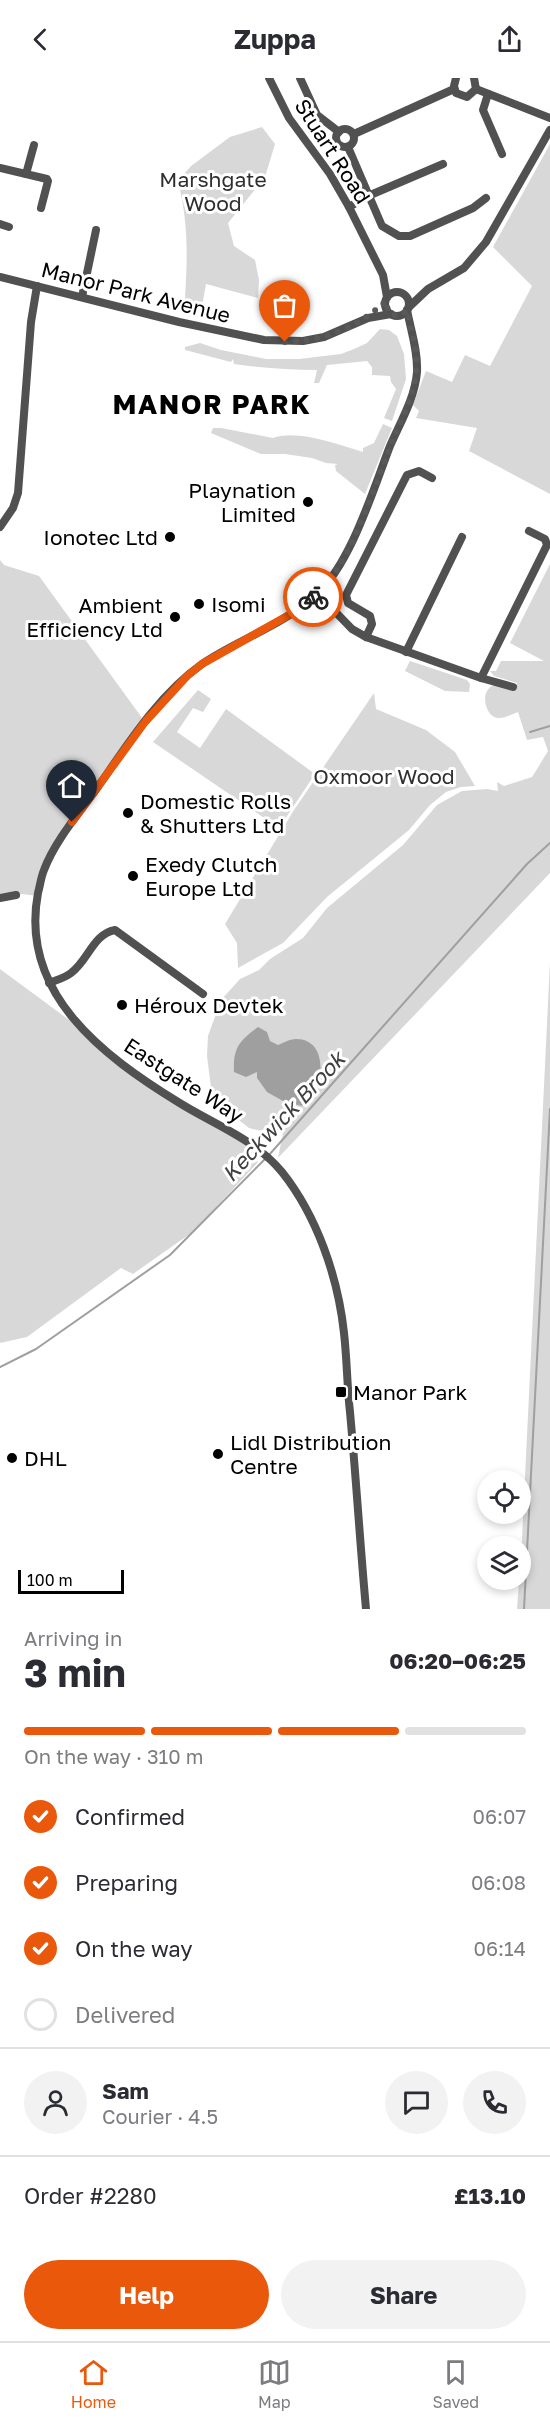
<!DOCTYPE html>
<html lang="en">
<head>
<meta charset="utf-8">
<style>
  body { margin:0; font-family:"Golos Text",sans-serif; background:#f2f2f3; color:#2b2b33; height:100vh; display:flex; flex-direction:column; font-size:22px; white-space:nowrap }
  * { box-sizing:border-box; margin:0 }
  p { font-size:20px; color:#7c7c81 }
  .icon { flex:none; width:33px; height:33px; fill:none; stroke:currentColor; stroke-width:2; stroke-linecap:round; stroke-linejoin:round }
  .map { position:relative; height:1531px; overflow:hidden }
  .panel { display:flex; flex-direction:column; background:#fff; flex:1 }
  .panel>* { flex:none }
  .controls { position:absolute; left:477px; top:1392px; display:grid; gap:12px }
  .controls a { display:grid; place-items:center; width:54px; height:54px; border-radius:50%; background:#fff; box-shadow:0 3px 9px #0003; font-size:30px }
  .scale { position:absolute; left:18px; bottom:15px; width:106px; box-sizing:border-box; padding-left:6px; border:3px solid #000; border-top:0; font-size:16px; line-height:21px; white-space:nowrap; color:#000; -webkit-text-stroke:4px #fff; paint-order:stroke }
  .pin { position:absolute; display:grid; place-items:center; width:51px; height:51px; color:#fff; margin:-62px -26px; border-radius:50% 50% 50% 0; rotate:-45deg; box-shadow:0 0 6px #0007 }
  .pin .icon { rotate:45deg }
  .courier { position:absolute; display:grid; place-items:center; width:60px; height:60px; margin:-30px; border:4px solid #ea580c; border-radius:50%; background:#fff; color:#222; box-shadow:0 2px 8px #0007 }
  .summary em { font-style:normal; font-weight:700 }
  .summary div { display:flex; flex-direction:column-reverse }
  .summary { display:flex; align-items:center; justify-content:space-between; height:102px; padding:0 24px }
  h1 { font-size:39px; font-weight:700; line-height:45px }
  .bar { display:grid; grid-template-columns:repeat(4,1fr); gap:9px 6px; align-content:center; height:72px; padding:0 24px }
  .bar i { height:8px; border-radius:4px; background:#e1e1e2 }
  .bar .active { background:#ea580c }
  .bar p { grid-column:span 4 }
  .line { display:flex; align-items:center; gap:15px; padding:0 24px; border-top:2px solid #e1e1e2 }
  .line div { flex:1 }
  .round { display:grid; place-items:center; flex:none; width:63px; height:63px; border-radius:32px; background:#f2f2f3 }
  ol { padding:0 24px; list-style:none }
  li { display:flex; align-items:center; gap:18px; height:66px }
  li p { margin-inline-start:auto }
  li .icon { padding:6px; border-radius:50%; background:#ea580c; color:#fff; stroke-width:4 }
  li:last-child { color:#7c7c81 }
  li i { width:33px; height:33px; border:3px solid #e1e1e2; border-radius:50% }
  .action { display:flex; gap:12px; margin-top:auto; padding:12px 24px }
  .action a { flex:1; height:69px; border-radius:36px; background:#ea580c; color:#fff; font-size:24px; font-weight:700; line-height:69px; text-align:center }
  .action a+a { background:#f2f2f3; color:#2b2b33 }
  header { display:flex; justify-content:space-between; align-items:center; height:78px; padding:0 24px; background:#fff; font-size:27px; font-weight:700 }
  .dock { display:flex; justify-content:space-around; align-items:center; height:84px; border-top:2px solid #e1e1e2; background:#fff; font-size:16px; color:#7c7c81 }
  .dock a { display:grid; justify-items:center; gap:3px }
  .dock .active { color:#ea580c }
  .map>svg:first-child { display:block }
  .green { fill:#d8d8d8 }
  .water { fill:#9f9f9f }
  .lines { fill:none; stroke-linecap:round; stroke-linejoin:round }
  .stream { stroke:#9f9f9f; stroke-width:2 }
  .minor { stroke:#515151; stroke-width:8 }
  .done { stroke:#595959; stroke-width:6; stroke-dasharray:0 10.8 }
  .route { stroke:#ea580c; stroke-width:8 }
  .poi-dot { fill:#000; stroke:#fff; stroke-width:2 }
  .labels { text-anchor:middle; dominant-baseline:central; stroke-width:6; stroke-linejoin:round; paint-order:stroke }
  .street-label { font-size:21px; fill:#000; stroke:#fff }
  .park-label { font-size:21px; fill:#2f2f2f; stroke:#fff }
  .poi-label { font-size:21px; fill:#000; stroke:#fff; text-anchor:start }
  .water-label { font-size:22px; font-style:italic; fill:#404040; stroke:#fff }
  .district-label { font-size:27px; font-weight:bold; letter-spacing:1.5px; fill:#000; stroke:#fff }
</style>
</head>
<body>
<header><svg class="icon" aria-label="back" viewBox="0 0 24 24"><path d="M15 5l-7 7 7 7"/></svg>Zuppa<svg class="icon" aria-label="share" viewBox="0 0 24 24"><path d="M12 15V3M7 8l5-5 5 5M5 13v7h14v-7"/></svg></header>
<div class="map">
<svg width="550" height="1531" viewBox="0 0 550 1531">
  <rect width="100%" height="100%" fill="#fff"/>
  <g class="green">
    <path d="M262 49 275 66 265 99 228 145 234 168 255 182 259 202 258 220 206 206 200 240 184 236C187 187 190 151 178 103L191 88 230 59Z"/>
    <polygon points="550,66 550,416 469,373 477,350 416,340 419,333 413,327 426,293 452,304 465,277 490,288 532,208 493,169"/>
    <path d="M380 251 389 252 397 258 404 276 406 301 392 343 384 340 396 311 391 304 390 298 372 297V289L367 283 327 287 319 305H314L317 292C289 292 262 290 234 286L233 281 231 284 185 272V269L200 265 221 272 266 281H299L341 276 354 271 367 265Z"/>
    <path d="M383 346 392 350 365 416 336 393 335 387 338 386 326 385 312 380 285 376H261L211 355 213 350H221L273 360C297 351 339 367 363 374V370L374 365Z"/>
    <polygon points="0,482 4,487 39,498 145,644 59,762 38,818 22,816 0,822"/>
    <path d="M550 486V795L278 1080 283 1055 266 1054 249 1050 226 1032 211 1009 207 978 208 958 221 922 240 901 259 892 270 881 303 860 327 830 403 767 437 727 462 713 487 711 498 713 497 704 504 708 532 699 534 696 548 673 543 659 527 662 518 634C512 636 505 640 499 640 486 641 478 613 494 607L515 613 517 605 494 598 490 593H496L501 583H544L510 565Z"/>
    <polygon points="410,583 467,602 470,606 469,614 445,613 405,593"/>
    <polygon points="198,612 211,621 203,634 193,630 177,654 200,670 226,631 315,696 279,750 153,664"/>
    <polygon points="374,615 376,631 426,652 455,674 475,708 461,709 446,714 430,727 409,752 327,819 283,865 238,890 237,865 225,846 294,732"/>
    <polygon points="550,884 550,1531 517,1531 519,1502 520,1502"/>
    <polygon points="0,891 80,950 118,983 245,1063 258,1084 194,1153 133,1196 121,1190 27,1259 0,1265"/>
  </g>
  <path class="water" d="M258 949 267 954 270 963 278 967C283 965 290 961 296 961 322 961 324 990 317 1009 314 1016 308 1022 302 1028L283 1023 267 1014 257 1000V994L246 999 234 994C233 970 239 963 258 949Z"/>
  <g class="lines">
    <g class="stream">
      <polyline points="530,654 550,648"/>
      <polyline points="269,1077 527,786 550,765"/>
      <polyline points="0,1289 36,1271 170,1177 265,1081"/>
      <polyline points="524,1531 550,1031"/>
    </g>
    <g class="minor">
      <polyline points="269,0 289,40 330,96 349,129 383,197 387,219"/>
      <polyline points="300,0 317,37 339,54"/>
      <polyline points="456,0 454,8 456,15 467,19 476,11 474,0"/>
      <polyline points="476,11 550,40"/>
      <polyline points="488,16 483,32 502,76"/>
      <circle cx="345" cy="60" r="9"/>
      <polyline points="354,56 454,11"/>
      <polyline points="348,69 382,148 399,158 410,158 473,130 486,120"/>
      <polyline points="0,90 47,101 48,103 41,130"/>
      <polyline points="26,96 34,67"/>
      <polyline points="349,129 368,118 443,86"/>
      <polyline points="0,146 9,149"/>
      <polyline points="0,199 179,244 264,262 303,263 324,259 368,240 391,236"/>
      <circle cx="397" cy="226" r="12"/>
      <polyline points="82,219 96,152"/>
      <polyline points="409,229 428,211 464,190 486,164 550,52"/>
      <polyline points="0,449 13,430 18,415 31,244 37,208"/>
      <polyline points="318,516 352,551 366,559 481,600 513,609"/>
      <polyline points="366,559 372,546 370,538 348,525 346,517 407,397 419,393 432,400"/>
      <polyline points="406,574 462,459"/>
      <polyline points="481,600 547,467 545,461 529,453"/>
      <polyline points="0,820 16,817"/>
      <path d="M49 905C56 902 65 900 71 895 88 883 93 856 115 852L203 916"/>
      <path d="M366 1531C360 1465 356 1399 350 1334 347 1308 347 1281 344 1255 338 1199 317 1138 282 1094 255 1061 213 1046 178 1024 103 978 19 915 38 815 40 808 41 799 44 792 55 763 77 738 95 713 126 669 157 618 202 586 239 561 284 547 317 516 351 485 373 412 390 368 400 345 415 320 417 294 418 273 411 253 407 232"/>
    </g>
  </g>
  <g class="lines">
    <path class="done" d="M285 264C325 262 356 251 386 223L388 233C394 239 402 239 407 232 411 253 419 274 416 295 414 319 401 342 392 364 375 406 349 493 313 519"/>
    <polyline class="route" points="72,744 145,644 187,598 202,586 289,537 313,519"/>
  </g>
  <g class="poi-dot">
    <circle cx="308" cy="424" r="6"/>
    <circle cx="170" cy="459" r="6"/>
    <circle cx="199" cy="526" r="6"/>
    <circle cx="175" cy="539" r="6"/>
    <circle cx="128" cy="735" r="6"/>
    <circle cx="133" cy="798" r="6"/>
    <circle cx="122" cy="927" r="6"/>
    <rect x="335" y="1308" width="12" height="12" rx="3"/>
    <circle cx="218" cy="1376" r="6"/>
    <circle cx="12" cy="1380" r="6"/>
  </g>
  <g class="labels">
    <g class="street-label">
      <text transform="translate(333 73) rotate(57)">Stuart Road</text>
      <text transform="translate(136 214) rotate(14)">Manor Park Avenue</text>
      <text transform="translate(184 1002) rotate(33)">Eastgate Way</text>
    </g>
    <g class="park-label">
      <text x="213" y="101">Marshgate<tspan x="213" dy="24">Wood</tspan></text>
      <text x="384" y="698">Oxmoor Wood</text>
    </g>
    <g class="poi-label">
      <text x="296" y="412" text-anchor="end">Playnation<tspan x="296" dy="24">Limited</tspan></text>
      <text x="158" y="459" text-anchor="end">Ionotec Ltd</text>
      <text x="211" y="526">Isomi</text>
      <text x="163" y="527" text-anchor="end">Ambient<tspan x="163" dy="24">Efficiency Ltd</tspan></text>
      <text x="140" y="723">Domestic Rolls<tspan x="140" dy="24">&amp; Shutters Ltd</tspan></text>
      <text x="145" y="786">Exedy Clutch<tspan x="145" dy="24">Europe Ltd</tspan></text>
      <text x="134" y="927">Héroux Devtek</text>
      <text x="353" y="1314">Manor Park</text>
      <text x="230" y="1364">Lidl Distribution<tspan x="230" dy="24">Centre</tspan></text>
      <text x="24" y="1380">DHL</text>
    </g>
    <g class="water-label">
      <text transform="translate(283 1038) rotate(-47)">Keckwick Brook</text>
    </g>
    <g class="district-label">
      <text x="212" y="326">MANOR PARK</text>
    </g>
  </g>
</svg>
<div class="controls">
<a><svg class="icon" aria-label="locate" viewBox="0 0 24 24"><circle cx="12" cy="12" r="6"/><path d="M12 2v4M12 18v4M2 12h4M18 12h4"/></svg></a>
<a><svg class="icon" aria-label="layers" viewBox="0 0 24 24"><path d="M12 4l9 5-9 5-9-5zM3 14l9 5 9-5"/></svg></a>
</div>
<div class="scale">100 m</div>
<div class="pin" style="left:285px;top:264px;background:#ea580c"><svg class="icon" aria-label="bag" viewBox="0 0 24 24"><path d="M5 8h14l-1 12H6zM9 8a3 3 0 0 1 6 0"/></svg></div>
<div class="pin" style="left:72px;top:744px;background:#1f2937"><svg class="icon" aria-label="home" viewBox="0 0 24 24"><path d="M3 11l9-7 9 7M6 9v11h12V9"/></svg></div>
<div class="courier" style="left:313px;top:519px"><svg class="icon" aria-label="bike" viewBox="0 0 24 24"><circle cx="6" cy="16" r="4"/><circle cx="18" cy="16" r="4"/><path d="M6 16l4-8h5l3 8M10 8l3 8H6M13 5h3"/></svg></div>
</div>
<section class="panel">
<div class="summary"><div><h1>3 min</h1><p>Arriving in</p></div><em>06:20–06:25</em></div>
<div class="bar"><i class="active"></i><i class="active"></i><i class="active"></i><i></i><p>On the way · 310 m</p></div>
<ol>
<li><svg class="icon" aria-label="check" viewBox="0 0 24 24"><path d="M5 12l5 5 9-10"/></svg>Confirmed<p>06:07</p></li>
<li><svg class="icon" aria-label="check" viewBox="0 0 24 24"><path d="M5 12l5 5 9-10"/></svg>Preparing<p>06:08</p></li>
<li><svg class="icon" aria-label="check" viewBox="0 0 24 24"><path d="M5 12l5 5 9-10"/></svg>On the way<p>06:14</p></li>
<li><i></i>Delivered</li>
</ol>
<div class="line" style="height:108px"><a class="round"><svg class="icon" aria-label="person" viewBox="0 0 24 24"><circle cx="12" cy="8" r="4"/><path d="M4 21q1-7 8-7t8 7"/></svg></a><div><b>Sam</b><p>Courier · 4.5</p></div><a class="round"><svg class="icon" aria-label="chat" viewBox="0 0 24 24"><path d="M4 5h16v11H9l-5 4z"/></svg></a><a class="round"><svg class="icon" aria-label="phone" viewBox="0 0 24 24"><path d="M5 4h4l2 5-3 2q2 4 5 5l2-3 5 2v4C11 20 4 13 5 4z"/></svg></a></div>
<div class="line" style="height:78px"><div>Order #2280</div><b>£13.10</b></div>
<div class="action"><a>Help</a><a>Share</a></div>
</section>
<nav class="dock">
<a class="active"><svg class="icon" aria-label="home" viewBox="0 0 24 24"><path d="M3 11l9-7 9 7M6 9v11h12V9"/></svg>Home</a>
<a><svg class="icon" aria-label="map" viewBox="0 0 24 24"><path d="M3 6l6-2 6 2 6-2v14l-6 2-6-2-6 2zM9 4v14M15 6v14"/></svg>Map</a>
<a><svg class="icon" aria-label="saved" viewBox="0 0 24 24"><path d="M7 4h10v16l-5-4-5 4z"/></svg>Saved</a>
</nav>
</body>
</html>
